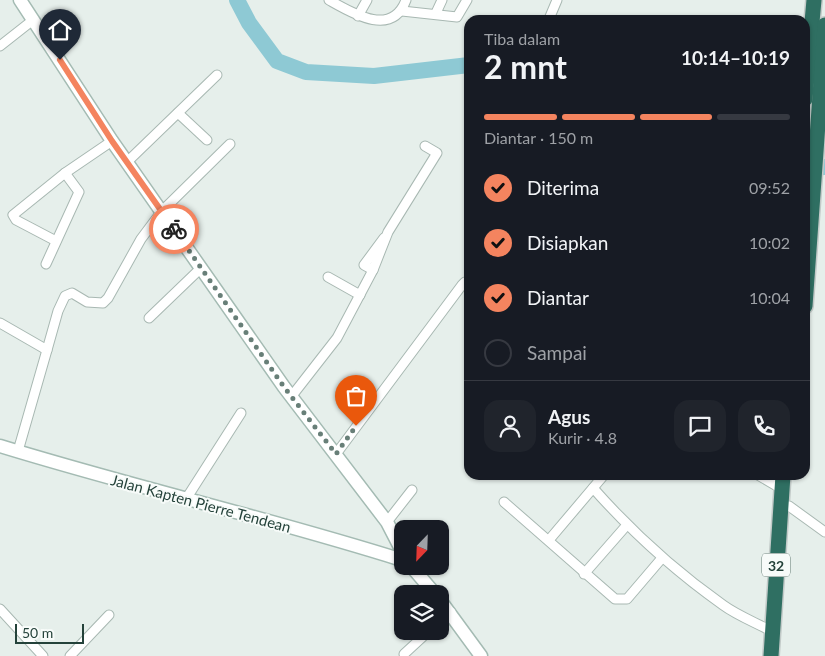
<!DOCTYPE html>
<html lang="id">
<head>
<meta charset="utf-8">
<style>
  body { margin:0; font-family:Lato,sans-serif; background:#20242c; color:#f1f3f6; height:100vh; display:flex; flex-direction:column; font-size:19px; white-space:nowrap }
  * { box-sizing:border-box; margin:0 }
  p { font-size:16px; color:#9ea1a6 }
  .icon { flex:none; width:28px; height:28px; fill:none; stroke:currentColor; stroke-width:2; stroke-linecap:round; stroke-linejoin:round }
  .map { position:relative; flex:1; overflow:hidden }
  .drawer { position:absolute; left:464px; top:15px; width:346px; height:465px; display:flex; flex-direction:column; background:#171b24; border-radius:15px; box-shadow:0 1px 4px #0004 }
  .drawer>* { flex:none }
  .needle { width:32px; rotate:203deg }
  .fabs { position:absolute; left:394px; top:520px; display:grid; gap:10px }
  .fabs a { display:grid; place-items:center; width:55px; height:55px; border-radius:10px; background:#171b24; box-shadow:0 1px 4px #0004; font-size:25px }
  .scale { position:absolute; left:15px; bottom:12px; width:69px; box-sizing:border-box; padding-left:5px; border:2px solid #24423a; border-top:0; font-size:14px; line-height:18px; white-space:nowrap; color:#24423a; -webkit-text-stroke:4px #f7fbf9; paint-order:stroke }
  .pin { position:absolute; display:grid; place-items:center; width:42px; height:42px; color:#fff; margin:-51px -21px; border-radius:50% 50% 50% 0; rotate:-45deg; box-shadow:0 0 5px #0007 }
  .pin .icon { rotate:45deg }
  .courier { position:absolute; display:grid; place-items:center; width:50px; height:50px; margin:-25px; border:4px solid #f4845f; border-radius:50%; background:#fff; color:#222; box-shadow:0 1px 6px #0007 }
  .head em { font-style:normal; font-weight:700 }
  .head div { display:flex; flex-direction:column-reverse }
  .head { display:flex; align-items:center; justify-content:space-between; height:85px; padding:0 20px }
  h1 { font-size:32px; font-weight:700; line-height:38px }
  .bar { display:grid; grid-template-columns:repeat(4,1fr); gap:8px 5px; align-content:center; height:60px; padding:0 20px }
  .bar i { height:6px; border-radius:4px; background:#363941 }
  .bar .selected { background:#f4845f }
  .bar p { grid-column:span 4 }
  .line { display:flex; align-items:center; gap:12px; padding:0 20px; border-top:1px solid #363941 }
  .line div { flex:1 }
  .round { display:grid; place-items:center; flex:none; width:52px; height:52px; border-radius:15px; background:#20242c }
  ol { padding:0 20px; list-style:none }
  li { display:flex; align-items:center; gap:15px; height:55px }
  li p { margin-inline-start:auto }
  li .icon { padding:5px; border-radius:50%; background:#f4845f; color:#111; stroke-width:4 }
  li:last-child { color:#9ea1a6 }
  li i { width:28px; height:28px; border:2px solid #363941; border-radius:50% }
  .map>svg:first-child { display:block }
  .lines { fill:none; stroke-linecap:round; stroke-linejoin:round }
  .river { stroke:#8ec9d4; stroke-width:16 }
  .street-casing { stroke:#a8b8b2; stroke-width:11 }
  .secondary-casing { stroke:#a4bbb3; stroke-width:15 }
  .highway-casing { stroke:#c2cac8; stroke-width:18 }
  .street { stroke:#fff; stroke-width:9 }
  .secondary { stroke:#fff; stroke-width:12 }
  .highway { stroke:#2f6f62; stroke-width:15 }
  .done { stroke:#687f78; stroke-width:5; stroke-dasharray:0 9 }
  .route { stroke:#f4845f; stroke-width:6 }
  .labels { text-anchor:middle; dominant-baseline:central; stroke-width:4; stroke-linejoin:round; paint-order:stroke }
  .shield { fill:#f7fbf9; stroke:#637a73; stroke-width:1 }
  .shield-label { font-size:14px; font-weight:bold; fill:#24423a }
  .street-label { font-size:15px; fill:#24423a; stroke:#f7fbf9 }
</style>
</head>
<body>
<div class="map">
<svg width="825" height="656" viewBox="0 0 825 656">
  <rect width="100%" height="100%" fill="#e6efeb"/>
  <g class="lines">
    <g class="river">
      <polyline points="237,0 249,23 277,61 306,72 374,76 469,65"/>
      <polyline points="805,168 825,167"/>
    </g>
    <defs>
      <g id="street">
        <path d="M329 0C352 13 392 38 406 0"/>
        <polyline points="402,11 457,17 467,0"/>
        <polyline points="436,13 442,0"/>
        <polyline points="358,16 367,0"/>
        <polyline points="549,19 557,0"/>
        <polyline points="0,46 33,20"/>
        <polyline points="178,113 207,140"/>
        <polyline points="127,162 217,75"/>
        <polyline points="56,241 16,220 13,215 65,173 112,141"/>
        <polyline points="46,264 79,192 65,173"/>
        <polyline points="373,270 364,265 384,238"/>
        <polyline points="328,277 360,295"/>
        <polyline points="149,318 201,268"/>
        <polyline points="0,323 47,350 58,311 65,296 72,293 87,302 103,303 108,298 141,239 162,211 230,144"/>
        <polyline points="291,397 337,338 373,270 388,232 437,153 425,146"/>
        <polyline points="18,451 47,350"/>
        <polyline points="336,454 462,285 465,282 469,282"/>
        <polyline points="758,475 782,489"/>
        <path d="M593 488C632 532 675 571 723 605 738 616 757 623 773 632"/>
        <polyline points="186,499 241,413"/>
        <polyline points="504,502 615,599 627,599 662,558"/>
        <polyline points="789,506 825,532"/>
        <polyline points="387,522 412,490"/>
        <polyline points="549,540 604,475"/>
        <polyline points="584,574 626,526"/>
        <polyline points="0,609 43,656"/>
        <polyline points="440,622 451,612"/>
        <polyline points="404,654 429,631"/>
        <polyline points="70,656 109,615"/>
      </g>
      <g id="secondary">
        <polyline points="20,0 112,141 284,387 387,522 402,551"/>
        <path d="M0 446C133 487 269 518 402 560"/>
        <polyline points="411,566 435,594"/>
        <polyline points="440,600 481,656"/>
      </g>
      <g id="highway">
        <polyline points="805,99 814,0"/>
        <polyline points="805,306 825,25"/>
        <polyline points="771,656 783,475"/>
      </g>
    </defs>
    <use href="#street" class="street-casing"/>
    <use href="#secondary" class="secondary-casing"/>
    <use href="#highway" class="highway-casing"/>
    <use href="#street" class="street"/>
    <use href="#secondary" class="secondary"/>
    <use href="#highway" class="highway"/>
  </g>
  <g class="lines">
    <polyline class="done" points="174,229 284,387 336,454 356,426"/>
    <polyline class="route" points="60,60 112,141 174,229"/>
  </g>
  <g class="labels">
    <rect class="shield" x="762" y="553.5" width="28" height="23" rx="4"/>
    <g class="shield-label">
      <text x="776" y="565">32</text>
    </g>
    <g class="street-label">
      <text transform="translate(201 503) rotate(15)">Jalan Kapten Pierre Tendean</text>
    </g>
  </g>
</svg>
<div class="fabs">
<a><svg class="needle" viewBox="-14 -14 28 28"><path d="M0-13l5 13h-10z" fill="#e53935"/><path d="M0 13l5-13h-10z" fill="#9ea1a6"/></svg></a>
<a><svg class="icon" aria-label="layers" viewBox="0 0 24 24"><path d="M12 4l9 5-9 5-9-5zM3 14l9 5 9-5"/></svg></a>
</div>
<div class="scale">50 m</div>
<div class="pin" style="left:356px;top:426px;background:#ea580c"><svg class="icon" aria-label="bag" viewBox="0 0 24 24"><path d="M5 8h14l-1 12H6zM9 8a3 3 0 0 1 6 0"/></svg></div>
<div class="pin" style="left:60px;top:60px;background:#1f2937"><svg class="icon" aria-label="home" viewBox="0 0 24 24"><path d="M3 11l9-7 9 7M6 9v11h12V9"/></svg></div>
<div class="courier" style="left:174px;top:229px"><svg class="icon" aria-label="bike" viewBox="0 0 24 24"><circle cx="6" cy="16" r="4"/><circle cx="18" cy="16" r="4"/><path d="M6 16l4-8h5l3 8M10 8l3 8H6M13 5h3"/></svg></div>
<section class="drawer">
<div class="head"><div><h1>2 mnt</h1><p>Tiba dalam</p></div><em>10:14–10:19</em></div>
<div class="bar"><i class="selected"></i><i class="selected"></i><i class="selected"></i><i></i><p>Diantar · 150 m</p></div>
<ol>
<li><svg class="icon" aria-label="check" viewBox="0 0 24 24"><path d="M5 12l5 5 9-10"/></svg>Diterima<p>09:52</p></li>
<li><svg class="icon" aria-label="check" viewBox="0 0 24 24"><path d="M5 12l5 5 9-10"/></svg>Disiapkan<p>10:02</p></li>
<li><svg class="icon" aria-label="check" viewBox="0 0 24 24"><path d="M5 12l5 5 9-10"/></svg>Diantar<p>10:04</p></li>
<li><i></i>Sampai</li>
</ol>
<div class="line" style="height:90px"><a class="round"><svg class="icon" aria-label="person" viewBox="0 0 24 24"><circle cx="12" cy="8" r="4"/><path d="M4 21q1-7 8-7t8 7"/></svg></a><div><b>Agus</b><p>Kurir · 4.8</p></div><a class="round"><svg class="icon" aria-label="chat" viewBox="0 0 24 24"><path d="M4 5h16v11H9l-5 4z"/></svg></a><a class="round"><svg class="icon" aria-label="phone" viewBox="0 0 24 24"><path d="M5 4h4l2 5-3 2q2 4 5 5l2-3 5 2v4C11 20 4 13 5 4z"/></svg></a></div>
</section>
</div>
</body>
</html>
